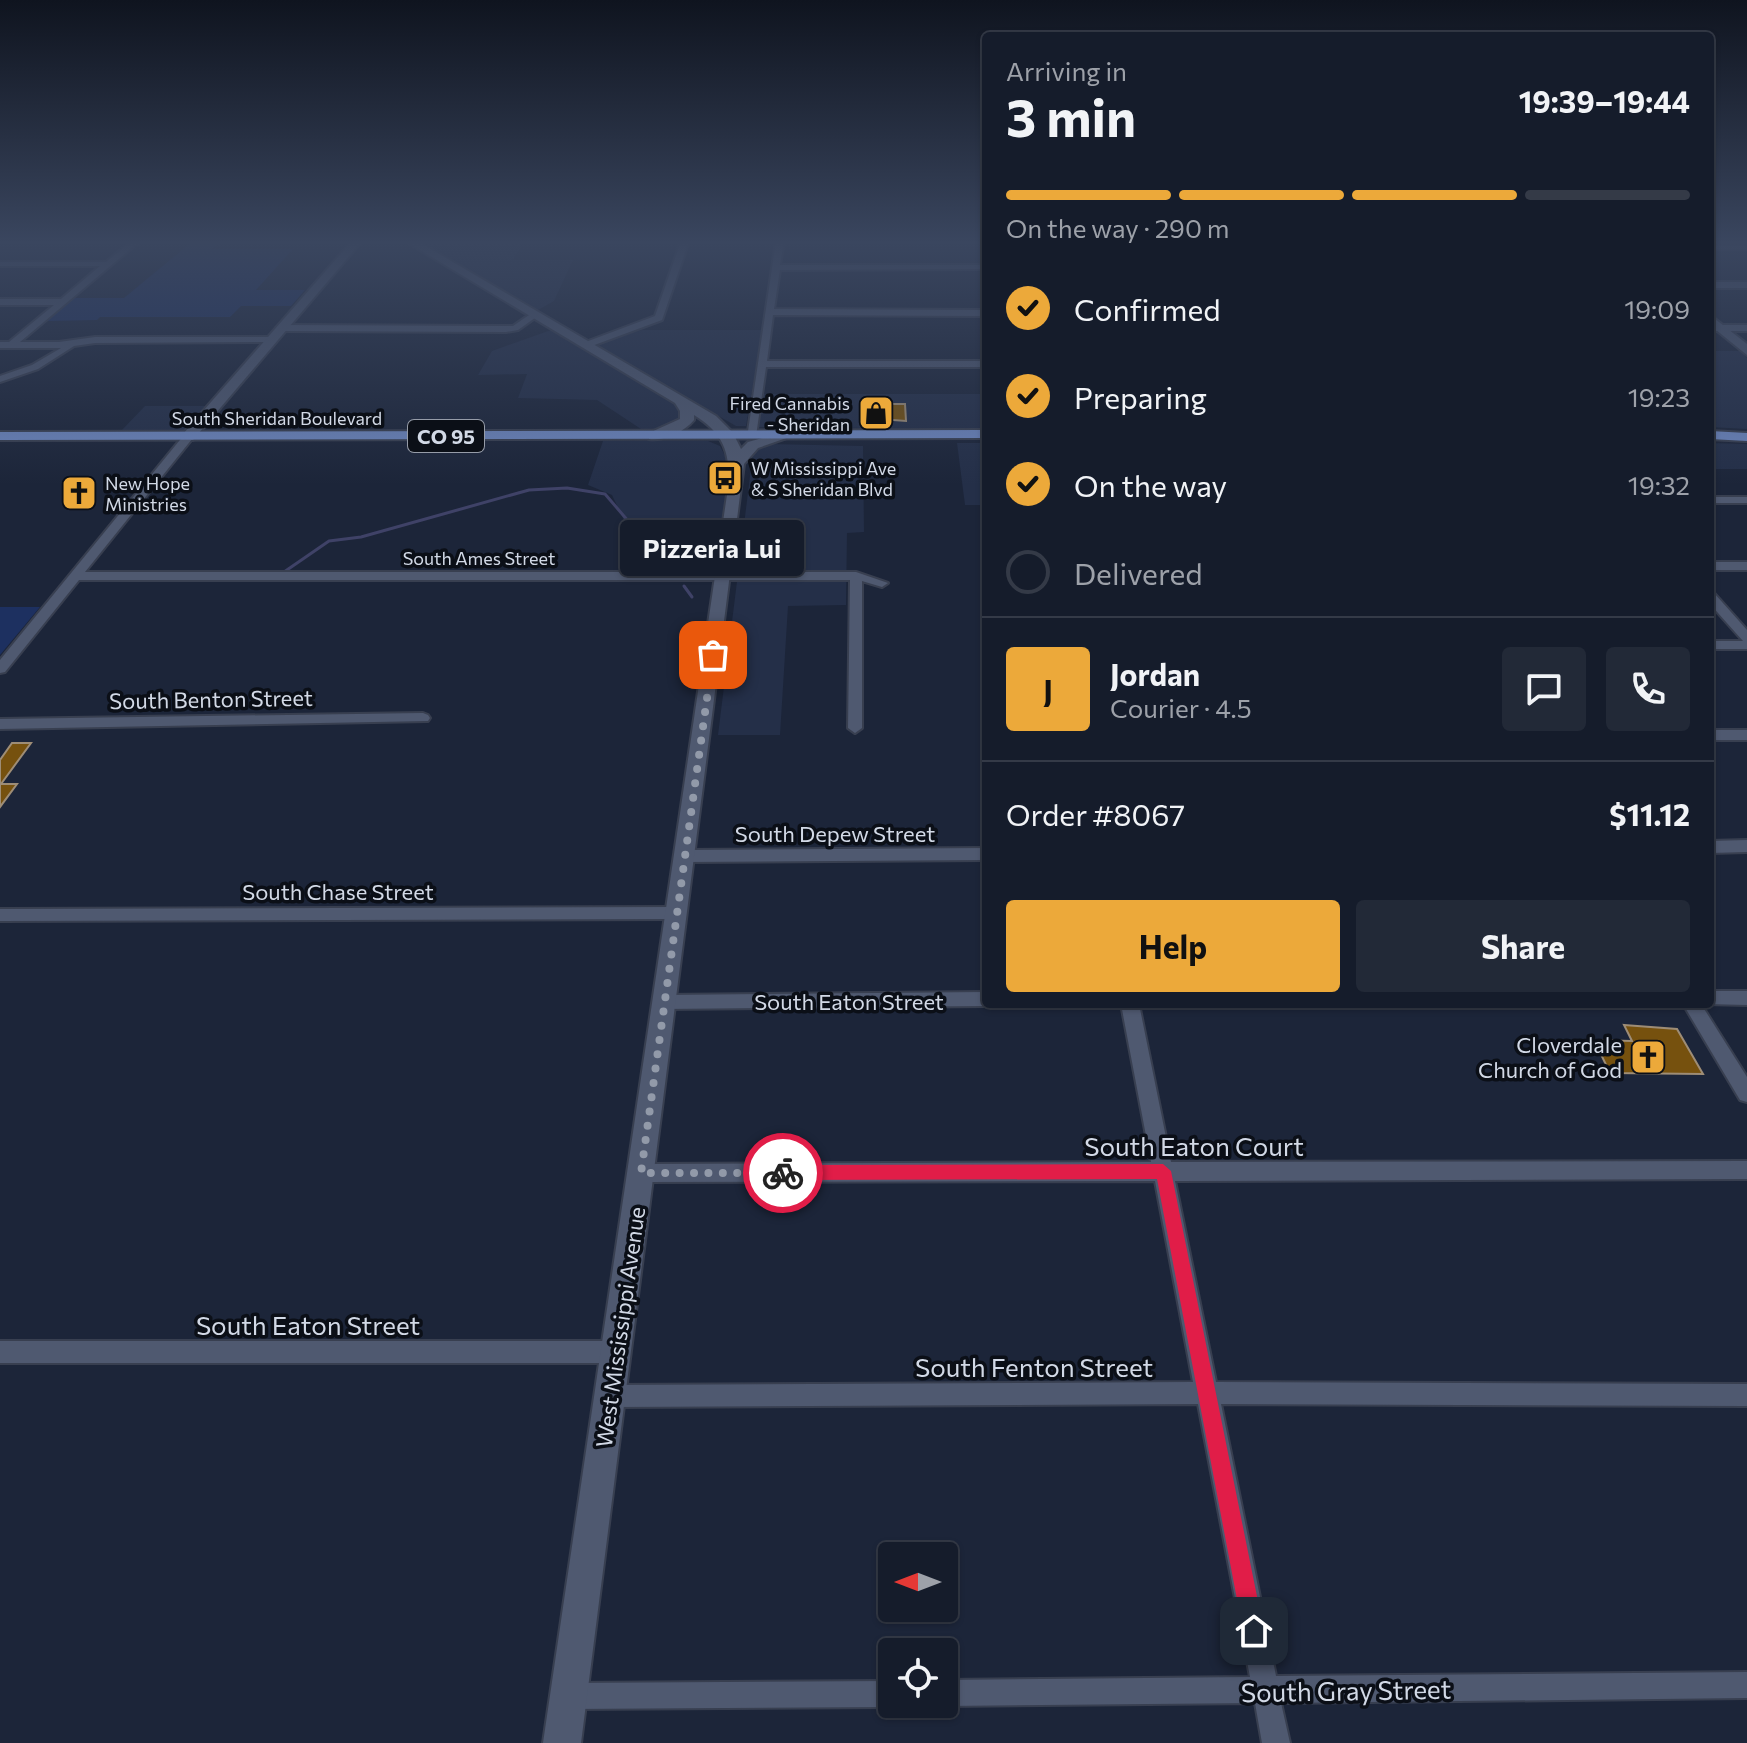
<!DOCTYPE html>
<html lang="en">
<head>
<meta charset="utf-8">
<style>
  body { margin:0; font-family:Commissioner,sans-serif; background:#222937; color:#f1f3f6; height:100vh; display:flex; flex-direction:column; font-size:30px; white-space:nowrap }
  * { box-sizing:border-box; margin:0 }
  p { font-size:26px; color:#9da1a9 }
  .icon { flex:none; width:44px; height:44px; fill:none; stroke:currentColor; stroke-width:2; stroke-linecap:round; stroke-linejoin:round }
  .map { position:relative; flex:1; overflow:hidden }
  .sheet { position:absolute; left:982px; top:32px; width:732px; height:976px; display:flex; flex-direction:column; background:#151c2b; border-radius:8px; box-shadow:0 2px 6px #0004,0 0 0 2px #343a47 }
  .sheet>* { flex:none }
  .needle { width:52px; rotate:270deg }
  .controls { position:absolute; left:878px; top:1542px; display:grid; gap:16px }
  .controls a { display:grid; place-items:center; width:80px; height:80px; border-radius:8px; background:#151c2b; box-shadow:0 2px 6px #0004,0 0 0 2px #343a47; font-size:40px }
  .pin { position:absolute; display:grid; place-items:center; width:68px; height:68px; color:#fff; margin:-34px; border-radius:16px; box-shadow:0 4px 12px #0006 }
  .courier { position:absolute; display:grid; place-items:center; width:80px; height:80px; margin:-40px; border:6px solid #e11d48; border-radius:50%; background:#fff; color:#222; box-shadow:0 2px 10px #0007 }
  .bubble { position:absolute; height:56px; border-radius:8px; background:#151c2b; box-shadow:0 2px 6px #0004,0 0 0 2px #343a47; font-size:26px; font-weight:700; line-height:56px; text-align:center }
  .head em { font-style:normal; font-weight:700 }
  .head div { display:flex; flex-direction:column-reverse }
  .head { display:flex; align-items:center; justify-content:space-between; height:136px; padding:0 24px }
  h1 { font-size:52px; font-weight:700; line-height:60px }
  .bar { display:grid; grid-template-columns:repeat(4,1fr); gap:12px 8px; align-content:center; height:96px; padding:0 24px }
  .bar i { height:10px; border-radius:6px; background:#343a47 }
  .bar .on { background:#eca93a }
  .bar p { grid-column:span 4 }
  .line { display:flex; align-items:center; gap:20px; padding:0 24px; border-top:2px solid #343a47 }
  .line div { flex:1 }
  .round { display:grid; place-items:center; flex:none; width:84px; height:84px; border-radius:8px; background:#222937 }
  ol { padding:0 24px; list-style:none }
  li { display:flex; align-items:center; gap:24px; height:88px }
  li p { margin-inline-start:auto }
  li .icon { padding:8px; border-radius:50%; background:#eca93a; color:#111; stroke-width:4 }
  li:last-child { color:#9da1a9 }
  li i { width:44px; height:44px; border:4px solid #343a47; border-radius:50% }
  .button { display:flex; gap:16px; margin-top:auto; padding:16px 24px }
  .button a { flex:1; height:92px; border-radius:8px; background:#eca93a; color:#111; font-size:32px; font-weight:700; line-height:92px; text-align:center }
  .button a+a { background:#222937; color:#f1f3f6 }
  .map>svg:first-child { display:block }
  .built { fill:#242f48 }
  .green { fill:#1d3060 }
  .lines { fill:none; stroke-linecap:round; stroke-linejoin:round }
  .stream { stroke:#3f4267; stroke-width:3 }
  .building { fill:#76510e; stroke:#9e8d76; stroke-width:2 }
  .minor-casing { stroke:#383f50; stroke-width:4 }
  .tertiary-casing { stroke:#383f50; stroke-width:4 }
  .secondary-casing { stroke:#383f50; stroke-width:4 }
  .primary-casing { stroke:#383f50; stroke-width:4 }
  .minor { fill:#4f5970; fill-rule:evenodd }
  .tertiary { fill:#4f5970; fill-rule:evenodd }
  .secondary { fill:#4f5970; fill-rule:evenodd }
  .primary { fill:#6c85bc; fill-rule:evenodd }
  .route { fill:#e11d48 }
  .done { stroke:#929aa9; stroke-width:8; stroke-dasharray:0 14.4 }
  .labels { text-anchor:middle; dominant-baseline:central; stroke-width:7; stroke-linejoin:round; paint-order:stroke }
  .far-poi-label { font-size:18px; fill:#d2d9e6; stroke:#0b0f17; text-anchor:start }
  .far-street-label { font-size:18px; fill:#d2d9e6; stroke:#0b0f17 }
  .shield { fill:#0b0f17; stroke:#969ca8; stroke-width:2 }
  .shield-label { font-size:20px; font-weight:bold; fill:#d2d9e6 }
  .street-label { font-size:22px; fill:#d2d9e6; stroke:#0b0f17 }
  .poi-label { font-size:22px; fill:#d2d9e6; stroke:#0b0f17; text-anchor:end }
  .near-street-label { font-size:26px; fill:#d2d9e6; stroke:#0b0f17 }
</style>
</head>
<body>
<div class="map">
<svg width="1747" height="1743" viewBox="0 0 1747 1743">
  <rect width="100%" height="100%" fill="#1c2539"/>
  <g class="built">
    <polygon points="421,241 524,241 513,260 573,260 554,301 538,310"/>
    <polygon points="551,330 682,409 684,419 662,429 644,431 597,400 518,398 527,374 478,375 492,351"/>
    <polygon points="642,330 762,330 746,426 736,426 597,346 597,343"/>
    <polygon points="1710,351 1740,351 1747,358 1747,429 1710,427"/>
    <polygon points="761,394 986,394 986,429 756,427"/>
    <polygon points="145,406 207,406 185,431 121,431"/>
    <polygon points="603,441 708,441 720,446 730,466 719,550 638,550 612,495 588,485"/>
    <polygon points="957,443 986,443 986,505 965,505"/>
    <polygon points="1710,443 1747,444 1747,469 1710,469"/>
    <polygon points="769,444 863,446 864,532 847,533 846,605 788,606 780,735 718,735 753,452"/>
  </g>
  <g class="green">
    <polygon points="193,241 225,241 211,249 293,249 256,290 305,290 291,306 241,306 230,317 100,317 97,320 47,321 74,298 124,298"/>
    <polygon points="0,607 40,607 0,655"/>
  </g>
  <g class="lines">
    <g class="stream">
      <polyline points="284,572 329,541 361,537 529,490 567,488 605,494 671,571"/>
      <polyline points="684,586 692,597"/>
    </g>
  </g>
  <g class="building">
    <polygon points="866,404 905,404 906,421 866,418"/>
    <polygon points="12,743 31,743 1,784 17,784 0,807 0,760"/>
    <polygon points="1624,1025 1677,1029 1703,1074 1610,1073 1594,1040 1632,1041"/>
  </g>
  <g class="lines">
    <defs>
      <g id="minor">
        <polygon points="132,241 140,241 20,342 59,342 95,337 271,337 274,338 274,342 95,343 74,346 38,369 0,382 0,376 32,365 61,348 0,348 0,342 9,342 54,305 0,305 0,299 61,299 100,266 0,266 0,262 106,262"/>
        <polygon points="681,241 689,241 662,320 589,347 583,347 583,343 655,316"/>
        <polygon points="776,241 784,241 780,265 986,265 986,269 780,270 774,309 986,310 986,316 773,315 767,361 986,361 986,367 766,367 756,436 747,438"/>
        <rect x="1710" y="245" width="37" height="4"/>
        <rect x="1710" y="282" width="37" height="6"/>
        <polygon points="532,313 539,315 518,330 506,332 281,331 276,328 281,325 506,326 513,326"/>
        <rect x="1710" y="325" width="37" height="6"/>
        <polygon points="188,434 192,435 192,439 85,572 856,572 888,583 882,587 862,581 862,728 855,733 848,728 850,580 79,580 5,672 0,673 0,660 184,435"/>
        <rect x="1710" y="497" width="37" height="6"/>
        <rect x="1710" y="562" width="37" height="8"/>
        <polygon points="1710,592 1714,593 1747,630 1747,649 1710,649 1710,641 1743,641 1710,604"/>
        <polygon points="423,713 428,715 430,718 428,721 0,729 0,719"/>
        <rect x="1710" y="730" width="37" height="10"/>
        <polygon points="1747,840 1747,852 1710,853 1710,841"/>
        <polygon points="986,848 986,860 685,862 677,856 685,850"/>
        <polygon points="677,907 683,908 685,913 683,918 677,919 0,921 0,909"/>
        <polygon points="1710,991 1747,991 1747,1005 1706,1004 1710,1004"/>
        <polygon points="986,992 986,1004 992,1004 986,1006 664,1009 658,1007 655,1002 658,997 664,995"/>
        <polygon points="1121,1004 1139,1004 1171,1162 1747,1161 1747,1179 1175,1181 1216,1382 1747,1384 1747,1406 1221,1404 1276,1676 1747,1672 1747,1698 1281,1703 1290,1743 1262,1743 1255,1703 944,1706 939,1704 944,1704 944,1680 1250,1677 1198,1404 610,1407 602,1404 599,1396 602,1388 610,1385 1193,1382 1155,1181 641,1182 634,1180 631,1173 634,1166 641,1164 1151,1162"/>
        <polygon points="1683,1004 1701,1004 1747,1077 1747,1102 1740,1100"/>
        <polygon points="0,1341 616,1341 624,1344 627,1352 624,1360 616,1363 0,1363"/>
        <polygon points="892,1681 892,1704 900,1704 892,1707 568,1709 559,1705 555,1696 559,1687 568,1683"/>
      </g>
      <g id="tertiary">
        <polygon points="352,241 362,241 193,440 183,440 183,434"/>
        <polygon points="1710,315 1747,344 1747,355 1710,325"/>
      </g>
      <path id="secondary" d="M405 241H417L716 416 733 433 741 449 748 442 783 432 788 431 795 435 758 448 744 464 581 1743H543L728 488C731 454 724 433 694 415V420C684 432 665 441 649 439V433L680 419V411L675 403Z"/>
      <g id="primary">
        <polygon points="986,430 986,438 0,440 0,432"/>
        <polygon points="1710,431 1747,433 1747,441 1710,439"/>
      </g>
    </defs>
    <use href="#minor" class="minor-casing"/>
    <use href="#tertiary" class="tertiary-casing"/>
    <use href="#secondary" class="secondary-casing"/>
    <use href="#primary" class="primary-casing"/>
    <use href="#minor" class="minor"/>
    <use href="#tertiary" class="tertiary"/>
    <use href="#secondary" class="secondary"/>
    <use href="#primary" class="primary"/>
  </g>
  <linearGradient id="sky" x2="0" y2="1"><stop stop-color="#0f141f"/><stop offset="0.5" stop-color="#3a465f"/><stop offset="1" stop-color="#3a465f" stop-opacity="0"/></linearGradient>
  <rect width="1747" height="485" fill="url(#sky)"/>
  <polygon class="route" points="1163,1164 1171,1171 1264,1631 1261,1639 1254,1642 1246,1639 1243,1631 1157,1179 783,1180 775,1173 783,1165"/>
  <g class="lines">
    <polyline class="done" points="713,655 641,1173 783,1173"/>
  </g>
  <defs>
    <symbol id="shop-square" viewBox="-11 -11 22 22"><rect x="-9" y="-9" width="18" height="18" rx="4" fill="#eca93a" stroke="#0b0f17"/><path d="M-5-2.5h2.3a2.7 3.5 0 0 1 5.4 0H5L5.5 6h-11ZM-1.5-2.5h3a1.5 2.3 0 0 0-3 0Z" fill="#111"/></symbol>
    <symbol id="bus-square" viewBox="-11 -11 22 22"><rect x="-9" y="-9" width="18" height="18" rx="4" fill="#eca93a" stroke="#0b0f17"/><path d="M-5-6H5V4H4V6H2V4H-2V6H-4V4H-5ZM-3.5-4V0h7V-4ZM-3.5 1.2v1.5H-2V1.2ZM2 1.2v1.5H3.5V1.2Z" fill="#111"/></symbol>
    <symbol id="church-square" viewBox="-11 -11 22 22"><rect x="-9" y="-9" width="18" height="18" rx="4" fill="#eca93a" stroke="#0b0f17"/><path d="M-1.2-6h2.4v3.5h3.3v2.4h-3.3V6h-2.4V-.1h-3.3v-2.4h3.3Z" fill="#111"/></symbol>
  </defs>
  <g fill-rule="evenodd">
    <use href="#shop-square" x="856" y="393" width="40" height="40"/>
    <use href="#bus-square" x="705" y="458" width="40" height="40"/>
    <use href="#church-square" x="59" y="473" width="40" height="40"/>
    <use href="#church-square" x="1628" y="1037" width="40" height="40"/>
  </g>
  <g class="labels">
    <g class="far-poi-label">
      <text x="850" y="403" text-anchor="end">Fired Cannabis<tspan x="850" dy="21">- Sheridan</tspan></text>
      <text x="751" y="468">W Mississippi Ave<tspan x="751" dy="21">&amp; S Sheridan Blvd</tspan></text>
      <text x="105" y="483">New Hope<tspan x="105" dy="21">Ministries</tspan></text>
    </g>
    <g class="far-street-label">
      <text x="277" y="418">South Sheridan Boulevard</text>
      <text x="479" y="558">South Ames Street</text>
    </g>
    <rect class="shield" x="408" y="420" width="76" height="32" rx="6"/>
    <g class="shield-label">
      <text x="446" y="436">CO 95</text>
    </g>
    <g class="street-label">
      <text transform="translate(211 699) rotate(-1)">South Benton Street</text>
      <text x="835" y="833">South Depew Street</text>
      <text x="338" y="891">South Chase Street</text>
      <text x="849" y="1001">South Eaton Street</text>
      <text transform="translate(620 1327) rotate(-82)">West Mississippi Avenue</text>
    </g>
    <g class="poi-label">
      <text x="1622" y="1044">Cloverdale<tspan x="1622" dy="25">Church of God</tspan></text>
    </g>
    <g class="near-street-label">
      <text x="1194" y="1145">South Eaton Court</text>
      <text x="308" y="1324">South Eaton Street</text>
      <text x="1034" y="1366">South Fenton Street</text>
      <text transform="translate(1346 1690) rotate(-1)">South Gray Street</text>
    </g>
  </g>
</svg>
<div class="controls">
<a><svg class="needle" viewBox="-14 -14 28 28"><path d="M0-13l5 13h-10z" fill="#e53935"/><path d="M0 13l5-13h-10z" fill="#9da1a9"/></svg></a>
<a><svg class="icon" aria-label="locate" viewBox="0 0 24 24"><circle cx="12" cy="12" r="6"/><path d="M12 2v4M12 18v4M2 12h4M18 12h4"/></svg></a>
</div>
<div class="pin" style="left:713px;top:655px;background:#ea580c"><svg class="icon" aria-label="bag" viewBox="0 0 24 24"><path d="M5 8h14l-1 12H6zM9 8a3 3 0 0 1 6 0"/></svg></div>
<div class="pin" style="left:1254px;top:1631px;background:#1f2937"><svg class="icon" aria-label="home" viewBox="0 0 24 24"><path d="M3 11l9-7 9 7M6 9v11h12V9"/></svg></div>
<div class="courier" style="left:783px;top:1173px"><svg class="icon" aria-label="bike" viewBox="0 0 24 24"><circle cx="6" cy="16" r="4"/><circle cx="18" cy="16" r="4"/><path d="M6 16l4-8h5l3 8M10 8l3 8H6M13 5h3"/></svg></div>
<div class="bubble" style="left:620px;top:520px;width:184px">Pizzeria Lui</div>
<section class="sheet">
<div class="head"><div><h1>3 min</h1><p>Arriving in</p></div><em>19:39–19:44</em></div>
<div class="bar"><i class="on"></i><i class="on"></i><i class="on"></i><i></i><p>On the way · 290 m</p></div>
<ol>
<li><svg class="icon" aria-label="check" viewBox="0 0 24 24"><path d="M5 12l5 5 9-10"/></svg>Confirmed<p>19:09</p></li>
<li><svg class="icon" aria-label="check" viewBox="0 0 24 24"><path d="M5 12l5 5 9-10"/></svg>Preparing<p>19:23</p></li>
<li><svg class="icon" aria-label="check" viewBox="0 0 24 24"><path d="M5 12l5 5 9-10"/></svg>On the way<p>19:32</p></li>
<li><i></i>Delivered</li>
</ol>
<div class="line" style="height:144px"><b class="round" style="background:#eca93a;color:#111">J</b><div><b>Jordan</b><p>Courier · 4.5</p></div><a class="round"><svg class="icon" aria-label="chat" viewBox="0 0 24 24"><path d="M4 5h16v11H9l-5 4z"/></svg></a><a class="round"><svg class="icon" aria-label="phone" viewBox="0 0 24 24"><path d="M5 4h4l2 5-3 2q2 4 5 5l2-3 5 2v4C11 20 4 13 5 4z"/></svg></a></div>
<div class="line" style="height:104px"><div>Order #8067</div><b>$11.12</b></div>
<div class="button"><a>Help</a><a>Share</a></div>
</section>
</div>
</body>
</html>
